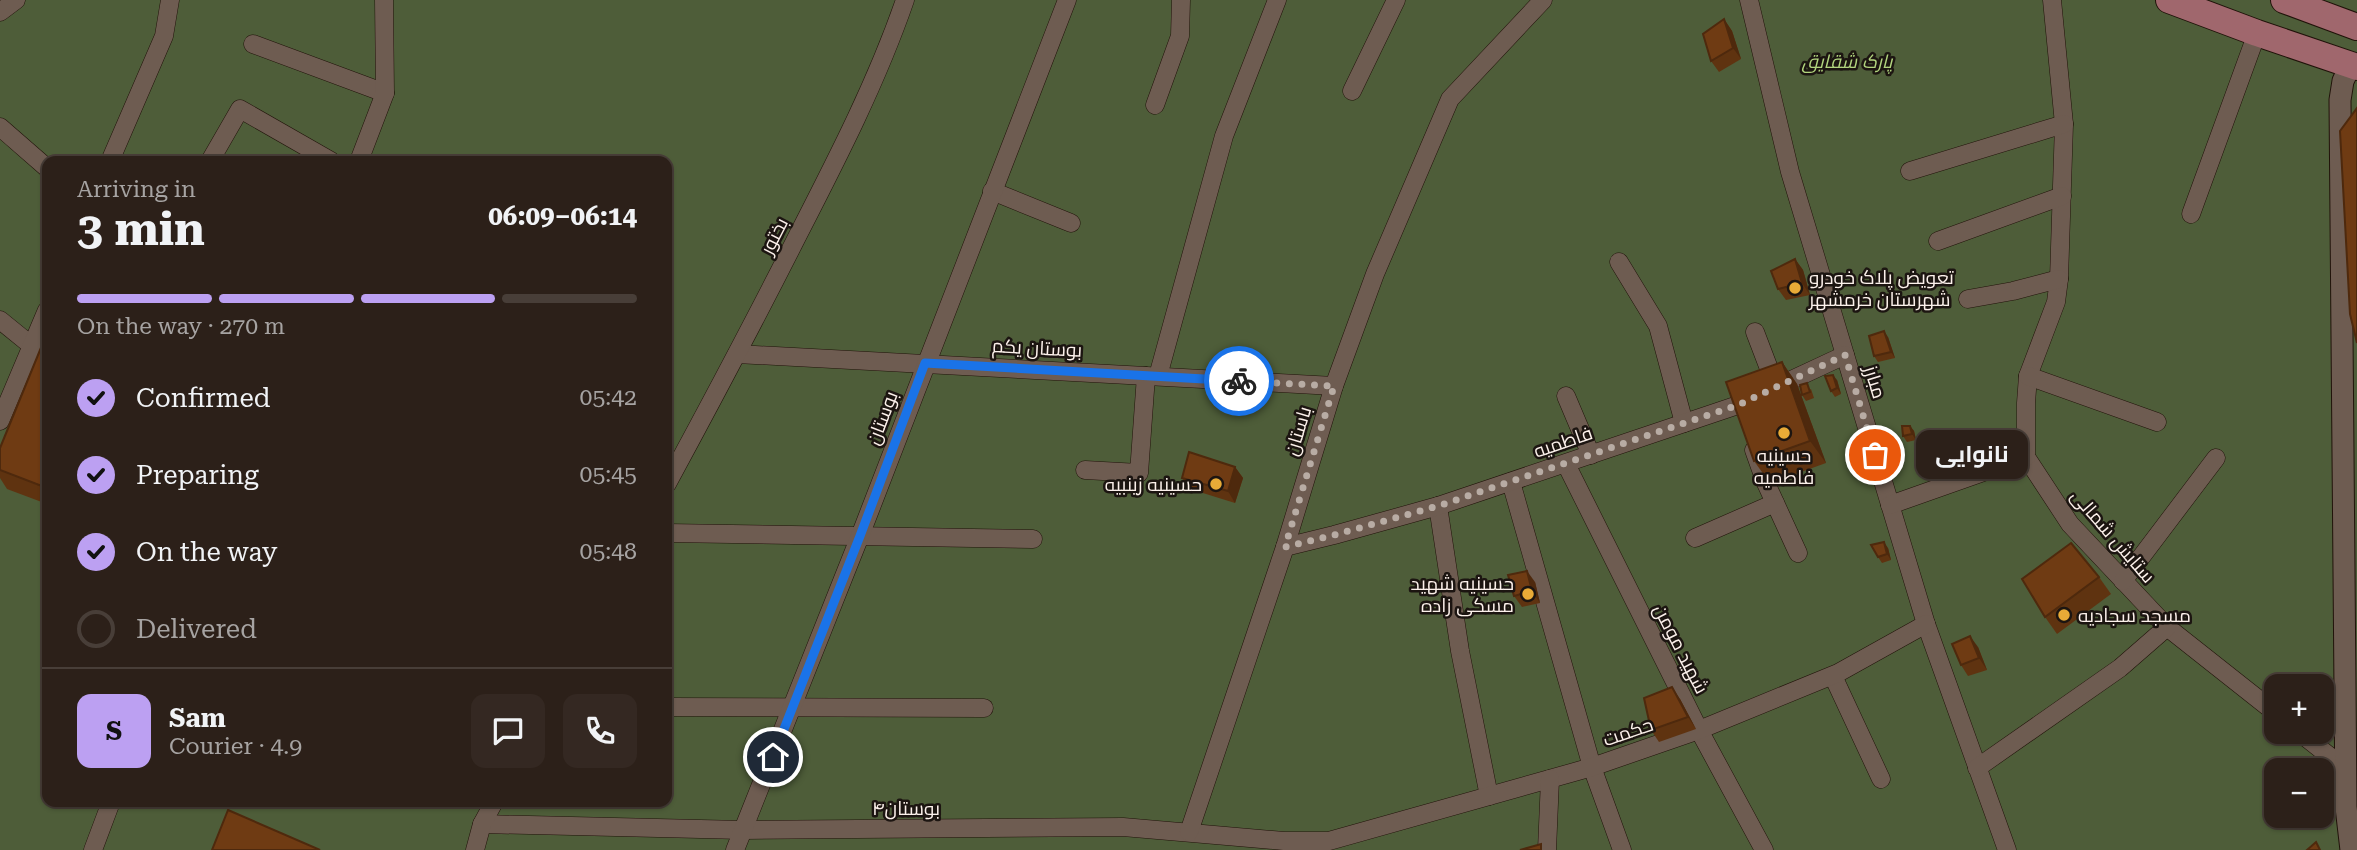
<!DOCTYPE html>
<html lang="en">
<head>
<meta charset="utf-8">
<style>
  body { margin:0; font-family:"Roboto Serif",Cairo,serif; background:#342822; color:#f1f3f6; height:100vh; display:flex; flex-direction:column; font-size:26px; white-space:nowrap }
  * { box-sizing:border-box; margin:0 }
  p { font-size:23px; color:#a6a3a2 }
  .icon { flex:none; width:38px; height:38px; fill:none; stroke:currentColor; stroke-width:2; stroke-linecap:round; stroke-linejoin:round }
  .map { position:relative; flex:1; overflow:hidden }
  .drawer { position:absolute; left:42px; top:156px; width:630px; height:651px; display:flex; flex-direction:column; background:#2c2019; border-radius:14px; box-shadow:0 2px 5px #0004,0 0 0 2px #483e38 }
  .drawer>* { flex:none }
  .fabs { position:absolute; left:2264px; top:674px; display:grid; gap:14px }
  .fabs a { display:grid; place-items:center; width:70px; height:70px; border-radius:14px; background:#2c2019; box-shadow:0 2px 5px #0004,0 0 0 2px #483e38; font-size:35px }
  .pin { position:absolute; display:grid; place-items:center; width:60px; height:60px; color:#fff; margin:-30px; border:4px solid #fff; border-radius:50%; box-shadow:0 2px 7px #0007 }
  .courier { position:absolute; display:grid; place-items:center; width:70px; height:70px; margin:-35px; border:5px solid #1a73e8; border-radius:50%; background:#fff; color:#222; box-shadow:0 2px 9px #0007 }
  .bubble { position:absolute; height:49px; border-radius:14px; background:#2c2019; box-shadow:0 2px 5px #0004,0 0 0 2px #483e38; font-size:23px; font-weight:700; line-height:49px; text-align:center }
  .summary em { font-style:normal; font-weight:700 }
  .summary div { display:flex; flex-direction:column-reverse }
  .summary { display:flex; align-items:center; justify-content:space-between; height:119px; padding:0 35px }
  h1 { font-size:46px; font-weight:700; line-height:52px }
  .bar { display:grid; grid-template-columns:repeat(4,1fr); gap:10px 7px; align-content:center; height:84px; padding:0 35px }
  .bar i { height:9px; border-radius:5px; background:#483e38 }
  .bar .selected { background:#bca0f2 }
  .bar p { grid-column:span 4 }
  .line { display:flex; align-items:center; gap:18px; padding:0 35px; border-top:2px solid #483e38 }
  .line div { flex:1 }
  .round { display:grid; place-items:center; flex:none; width:74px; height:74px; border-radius:14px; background:#342822 }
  ol { padding:0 35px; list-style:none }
  li { display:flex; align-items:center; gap:21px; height:77px }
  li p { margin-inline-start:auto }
  li .icon { padding:7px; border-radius:50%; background:#bca0f2; color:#111; stroke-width:4 }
  li:last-child { color:#a6a3a2 }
  li i { width:38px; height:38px; border:4px solid #483e38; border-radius:50% }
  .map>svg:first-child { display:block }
  .green { fill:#4e5d39; fill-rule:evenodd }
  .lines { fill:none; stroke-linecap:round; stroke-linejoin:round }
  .minor-casing { stroke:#21130a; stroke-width:19 }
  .tertiary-casing { stroke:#21130a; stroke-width:23 }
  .primary-casing { stroke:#21130a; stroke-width:28 }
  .minor { stroke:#6e5c51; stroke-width:18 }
  .tertiary { stroke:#6e5c51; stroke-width:21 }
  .primary { stroke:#a0676d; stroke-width:26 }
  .wall { fill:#5f3310 }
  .shaded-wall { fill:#4e290d }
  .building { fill:#6f3b13; stroke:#4e290d; stroke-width:2 }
  .done { stroke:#b8aca4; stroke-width:7; stroke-dasharray:0 12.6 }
  .route { stroke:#1a73e8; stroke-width:9 }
  .poi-dot { fill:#e8ab37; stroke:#1c1511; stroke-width:2.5 }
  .labels { text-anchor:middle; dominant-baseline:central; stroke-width:5; stroke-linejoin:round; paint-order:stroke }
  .park-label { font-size:19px; font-style:italic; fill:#b2d57e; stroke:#1c1511 }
  .street-label { font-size:19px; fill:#fcf1eb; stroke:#1c1511 }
  .poi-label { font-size:19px; fill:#fcf1eb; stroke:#1c1511; text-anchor:start }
</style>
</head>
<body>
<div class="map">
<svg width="2357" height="850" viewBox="0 0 2357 850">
  <rect width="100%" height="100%" fill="#3b2b21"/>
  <path class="green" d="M0 0H2357V850H0ZM47 161H667V802H47ZM2277 686H2322V732H2277ZM2277 770H2322V816H2277Z"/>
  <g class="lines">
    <defs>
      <g id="minor">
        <polyline points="1749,0 1790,172 1926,624 2007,850"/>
        <polyline points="2052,0 2064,124 2059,279 2056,302 2028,376 2026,403 2026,457 2070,524 2167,627 2277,714"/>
        <polyline points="0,12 16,0"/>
        <polyline points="253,44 385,93"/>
        <polyline points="1352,91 1396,0"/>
        <polyline points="1155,105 1180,36 1181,0"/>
        <polyline points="0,127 47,168"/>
        <polyline points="110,161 164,36 170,0"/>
        <polyline points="210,161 240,109 331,161"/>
        <polyline points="359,161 385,93 384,0"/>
        <polyline points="1910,171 2064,124"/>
        <polyline points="992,191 1071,223"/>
        <polyline points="2191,214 2257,33"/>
        <polyline points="1938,241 2062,196"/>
        <polyline points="1619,262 1658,326 1684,423"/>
        <polyline points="1968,299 2013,291 2059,279"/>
        <polyline points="0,320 32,346"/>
        <polyline points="1755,332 1776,387"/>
        <polyline points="737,354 1334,386"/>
        <polyline points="1158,376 1224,136 1277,0"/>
        <polyline points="2028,376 2157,422"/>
        <polyline points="1566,396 1591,455"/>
        <polyline points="0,421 47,310"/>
        <polyline points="1754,450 1765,481 1798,553"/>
        <polyline points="1566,464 1699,730 1764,850"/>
        <polyline points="1085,470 1139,473 1146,376"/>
        <polyline points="1511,482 1592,767 1622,850"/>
        <path d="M667 484C712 401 756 318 799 233 838 157 877 81 905 0"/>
        <polyline points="1890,505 2026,457"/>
        <polyline points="1438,506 1460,651 1489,796"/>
        <polyline points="667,533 1033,539"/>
        <polyline points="1695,538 1775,503"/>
        <polyline points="1285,547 1334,535 1438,506 1738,405 1845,355"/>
        <polyline points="2123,581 2216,458"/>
        <polyline points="1833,676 1881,779"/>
        <polyline points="667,707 984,708"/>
        <polyline points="2299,732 2347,770"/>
        <polyline points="1977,768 2120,668 2167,627"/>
        <polyline points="482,824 743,830 1123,827 1284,841 1329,841 1592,767 1699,730 1838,673 1926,624"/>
        <polyline points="1189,832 1285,547 1334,386 1375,274 1450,99 1543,0"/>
        <polyline points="93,850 111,802"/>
        <polyline points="475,850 482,824 494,802"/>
        <polyline points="735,850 860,536 1067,0"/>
        <polyline points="1547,850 1550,779"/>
      </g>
      <polyline id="tertiary" points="2351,850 2346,807 2340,100 2343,81 2351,64"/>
      <g id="primary">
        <polyline points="2169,0 2257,33 2357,67"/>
        <polyline points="2284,0 2357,27"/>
      </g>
    </defs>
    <use href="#minor" class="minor-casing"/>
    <use href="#tertiary" class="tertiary-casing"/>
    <use href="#primary" class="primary-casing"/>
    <use href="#minor" class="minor"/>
    <use href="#tertiary" class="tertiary"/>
    <use href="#primary" class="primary"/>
  </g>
  <g class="wall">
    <polygon points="1724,19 1732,31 1741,59 1719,72 1711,61"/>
    <polygon points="1795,259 1803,270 1810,295 1786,300 1778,289"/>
    <polygon points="47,333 47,504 7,489 0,478 0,448"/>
    <polygon points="1888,337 1895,358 1878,362 1874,356"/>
    <polygon points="1782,362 1797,384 1826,463 1770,483 1754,461"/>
    <polygon points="1837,380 1841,394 1835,397 1831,391"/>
    <polygon points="1811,389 1814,398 1806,401 1802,395"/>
    <polygon points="1910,426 1914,431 1916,440 1907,442 1903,436"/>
    <polygon points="1235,467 1243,478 1235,503 1190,489 1182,478"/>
    <polygon points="1888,548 1891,560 1882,563 1878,557"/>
    <polygon points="2099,577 2111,594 2057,634 2045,617"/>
    <polygon points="1535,582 1540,603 1522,607 1514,596"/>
    <polygon points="1978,647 1987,670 1968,676 1961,665"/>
    <polygon points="1680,699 1696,729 1659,742 1651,730"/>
  </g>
  <g class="shaded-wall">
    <polygon points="1724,19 1732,31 1741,59 1733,48"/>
    <polygon points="1795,259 1803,270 1810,295 1802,283"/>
    <polygon points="1884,331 1888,337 1895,358 1891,352"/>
    <polygon points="1782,362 1797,384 1826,463 1810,441"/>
    <polygon points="1833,375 1837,380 1841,394 1837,388"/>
    <polygon points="1910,426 1914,431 1916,440 1912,434"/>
    <polygon points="1235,467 1243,478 1235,503 1228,491"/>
    <polygon points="1884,542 1888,548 1891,560 1887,554"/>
    <polygon points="1527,571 1535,582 1540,603 1532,591"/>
    <polygon points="1970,636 1978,647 1987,670 1979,658"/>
    <polygon points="1672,687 1680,699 1696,729 1688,717"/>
  </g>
  <g class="building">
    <polygon points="1724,19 1733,48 1711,61 1703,34"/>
    <polygon points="2357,108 2357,343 2350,314 2340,131"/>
    <polygon points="1795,259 1802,283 1778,289 1771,271"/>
    <polygon points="1884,331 1891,352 1874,356 1869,336"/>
    <polygon points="47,333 47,488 0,470 0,448"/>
    <polygon points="1782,362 1810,441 1754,461 1726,382"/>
    <polygon points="1833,375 1837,388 1831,391 1825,376"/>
    <polygon points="1807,383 1810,392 1802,395 1800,385"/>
    <polygon points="1902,426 1910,426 1912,434 1903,436"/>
    <polygon points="1189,452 1235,467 1228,491 1182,478"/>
    <polygon points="1884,542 1887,554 1878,557 1871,545"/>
    <polygon points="2071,543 2099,577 2045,617 2022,579"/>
    <polygon points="1527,571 1532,591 1514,596 1508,575"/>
    <polygon points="1970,636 1979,658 1961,665 1952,644"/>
    <polygon points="1672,687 1688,717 1651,730 1644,698"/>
    <polygon points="228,810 320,850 212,850"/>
    <polygon points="2316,842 2320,850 2307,850"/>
    <polygon points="1541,844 1541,850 1520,850"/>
  </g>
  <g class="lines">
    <polyline class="done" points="1239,381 1334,386 1285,547 1334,535 1438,506 1738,405 1845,355 1875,455"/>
    <polyline class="route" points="773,757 860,536 925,363 1239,381"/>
  </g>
  <g class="poi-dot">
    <circle cx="1795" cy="288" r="7"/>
    <circle cx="1784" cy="433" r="7"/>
    <circle cx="1216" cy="484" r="7"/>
    <circle cx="1528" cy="594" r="7"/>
    <circle cx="2064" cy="615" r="7"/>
  </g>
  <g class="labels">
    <g class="park-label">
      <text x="1847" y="61">پارک شقایق</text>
    </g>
    <g class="street-label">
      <text transform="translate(774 236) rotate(-63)">بختور</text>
      <text transform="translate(1037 348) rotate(3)">بوستان یکم</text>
      <text transform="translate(1875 382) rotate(73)">مبارز</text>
      <text transform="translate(882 418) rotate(-69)">بوستان</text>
      <text transform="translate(1298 431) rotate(-73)">باستان</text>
      <text transform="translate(1563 442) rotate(-19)">فاطمیه</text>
      <text transform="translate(2113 536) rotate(49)">ستایش شمالی</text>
      <text transform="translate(1681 649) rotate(63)">شهید مومن</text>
      <text transform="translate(1628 732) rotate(-19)">حکمت</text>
      <text x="906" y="808">بوستان۴</text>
    </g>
    <g class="poi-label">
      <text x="1809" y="277">تعویض پلاک خودرو<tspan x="1809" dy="22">شهرستان خرمشهر</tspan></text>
      <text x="1784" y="455" text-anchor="middle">حسینیه<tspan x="1784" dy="22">فاطمیه</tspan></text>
      <text x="1202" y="484" text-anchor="end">حسینیه زینبیه</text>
      <text x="1514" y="583" text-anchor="end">حسینیه شهید<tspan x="1514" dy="22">مسکی زاده</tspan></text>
      <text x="2078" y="615">مسجد سجادیه</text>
    </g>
  </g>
</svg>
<div class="fabs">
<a>+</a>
<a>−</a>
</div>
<div class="pin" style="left:1875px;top:455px;background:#ea580c"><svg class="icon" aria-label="bag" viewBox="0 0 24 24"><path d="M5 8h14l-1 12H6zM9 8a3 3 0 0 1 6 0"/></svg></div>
<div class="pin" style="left:773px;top:757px;background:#1f2937"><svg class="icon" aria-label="home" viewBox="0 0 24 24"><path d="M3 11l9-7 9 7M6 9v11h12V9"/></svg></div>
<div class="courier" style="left:1239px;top:381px"><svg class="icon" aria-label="bike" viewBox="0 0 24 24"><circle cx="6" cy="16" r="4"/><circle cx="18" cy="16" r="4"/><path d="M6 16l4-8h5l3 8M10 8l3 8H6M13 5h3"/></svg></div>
<div class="bubble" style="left:1916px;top:430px;width:112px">نانوایی</div>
<section class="drawer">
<div class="summary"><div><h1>3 min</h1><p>Arriving in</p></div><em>06:09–06:14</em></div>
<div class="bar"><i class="selected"></i><i class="selected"></i><i class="selected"></i><i></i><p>On the way · 270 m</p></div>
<ol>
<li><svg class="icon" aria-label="check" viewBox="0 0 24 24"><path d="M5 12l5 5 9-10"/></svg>Confirmed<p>05:42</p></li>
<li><svg class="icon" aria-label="check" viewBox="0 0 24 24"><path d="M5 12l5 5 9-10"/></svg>Preparing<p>05:45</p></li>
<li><svg class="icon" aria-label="check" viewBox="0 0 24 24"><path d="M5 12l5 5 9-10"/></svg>On the way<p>05:48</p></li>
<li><i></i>Delivered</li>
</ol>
<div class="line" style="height:126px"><b class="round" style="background:#bca0f2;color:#111">S</b><div><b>Sam</b><p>Courier · 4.9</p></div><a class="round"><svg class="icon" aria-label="chat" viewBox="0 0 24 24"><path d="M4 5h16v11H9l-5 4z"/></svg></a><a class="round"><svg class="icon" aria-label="phone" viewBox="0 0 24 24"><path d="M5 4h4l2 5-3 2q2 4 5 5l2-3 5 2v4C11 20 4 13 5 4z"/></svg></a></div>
</section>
</div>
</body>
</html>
